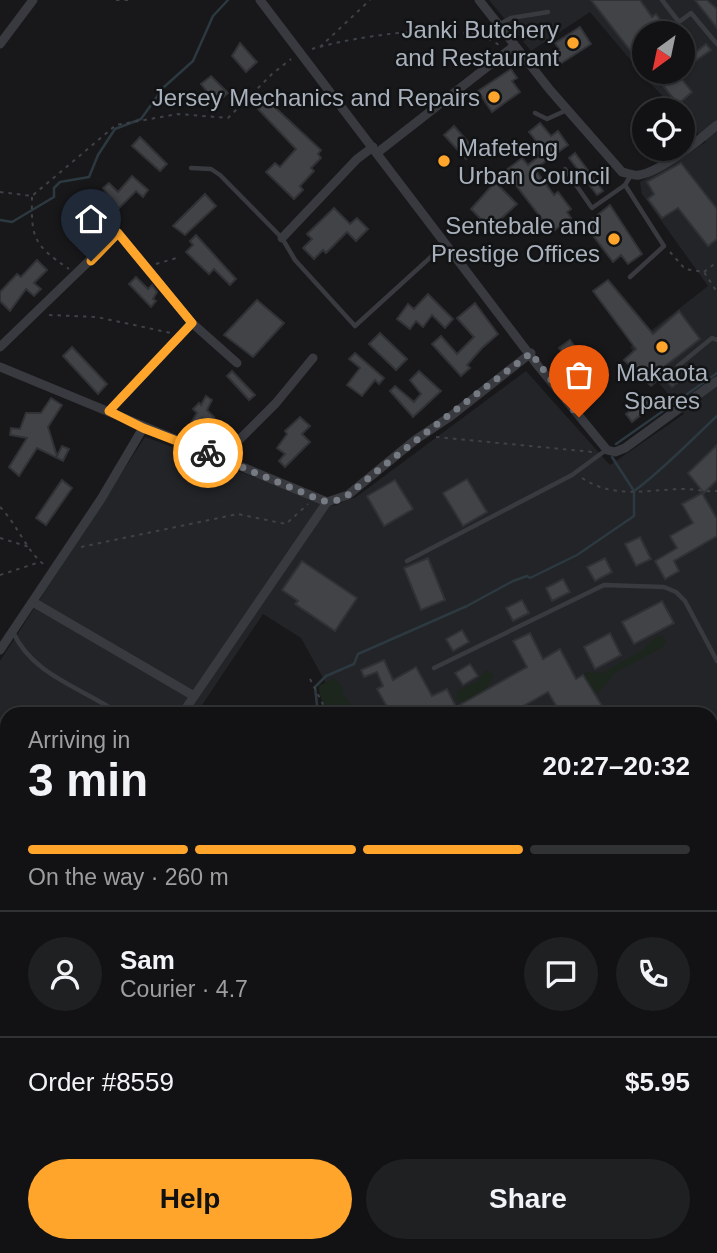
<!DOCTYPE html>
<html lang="en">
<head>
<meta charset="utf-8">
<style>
  body { margin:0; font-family:Arial,sans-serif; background:#1f2022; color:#f1f3f6; height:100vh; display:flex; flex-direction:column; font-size:26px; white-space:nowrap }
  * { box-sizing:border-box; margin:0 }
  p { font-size:23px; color:#9c9ea0 }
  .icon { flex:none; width:38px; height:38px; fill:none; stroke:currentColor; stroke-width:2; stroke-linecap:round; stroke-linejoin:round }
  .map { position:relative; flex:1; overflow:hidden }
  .details { position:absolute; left:0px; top:707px; width:718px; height:546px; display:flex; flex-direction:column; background:#121214; border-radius:21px 21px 0 0; box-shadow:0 2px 5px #0004,0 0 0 2px #313234 }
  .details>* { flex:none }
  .needle { width:46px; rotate:213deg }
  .tools { position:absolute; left:632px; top:21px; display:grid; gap:14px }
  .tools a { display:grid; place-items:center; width:63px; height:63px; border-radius:50%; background:#121214; box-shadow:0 2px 5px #0004,0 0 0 2px #313234; font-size:35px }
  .pin { position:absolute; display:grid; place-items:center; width:60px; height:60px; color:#fff; margin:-72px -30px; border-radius:50% 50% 50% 0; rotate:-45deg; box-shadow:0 0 7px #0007 }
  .pin .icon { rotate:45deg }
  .courier { position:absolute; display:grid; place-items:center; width:70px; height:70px; margin:-35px; border:5px solid #ffa52b; border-radius:50%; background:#fff; color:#222; box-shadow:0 2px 9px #0007 }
  .summary em { font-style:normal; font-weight:700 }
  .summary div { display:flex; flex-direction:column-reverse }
  .summary { display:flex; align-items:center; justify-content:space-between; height:119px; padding:0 28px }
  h1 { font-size:46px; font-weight:700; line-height:52px }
  .bar { display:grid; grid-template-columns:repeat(4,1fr); gap:10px 7px; align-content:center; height:84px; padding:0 28px }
  .bar i { height:9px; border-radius:5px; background:#313234 }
  .bar .current { background:#ffa52b }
  .bar p { grid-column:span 4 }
  .line { display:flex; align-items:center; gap:18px; padding:0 28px; border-top:2px solid #313234 }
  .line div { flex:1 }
  .round { display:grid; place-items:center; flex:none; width:74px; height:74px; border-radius:37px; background:#1f2022 }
  .action { display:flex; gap:14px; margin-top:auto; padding:14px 28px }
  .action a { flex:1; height:80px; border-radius:42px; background:#ffa52b; color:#111; font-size:28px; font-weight:700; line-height:80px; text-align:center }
  .action a+a { background:#1f2022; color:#f1f3f6 }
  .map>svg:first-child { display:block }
  .built { fill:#232427; fill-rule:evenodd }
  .green { fill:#1d261d }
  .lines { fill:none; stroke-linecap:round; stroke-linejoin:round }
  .stream { stroke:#2c3940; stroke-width:2.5 }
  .building { fill:#414347; stroke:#313236; stroke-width:2 }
  .path { stroke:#3e4147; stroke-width:2; stroke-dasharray:3.5 5; stroke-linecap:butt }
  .lane { stroke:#383a3f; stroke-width:4.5 }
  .street { stroke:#383a3f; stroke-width:9 }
  .primary { stroke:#54575f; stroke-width:14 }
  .done { stroke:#767b83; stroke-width:7; stroke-dasharray:0 12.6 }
  .route { stroke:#ffa52b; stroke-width:9 }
  .poi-dot { fill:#ffa52b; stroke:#121315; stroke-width:2.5 }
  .labels { text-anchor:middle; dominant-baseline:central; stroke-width:5; stroke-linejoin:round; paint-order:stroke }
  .poi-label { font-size:24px; fill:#a8b0bb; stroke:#121315; text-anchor:end }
</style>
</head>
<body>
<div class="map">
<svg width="717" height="1253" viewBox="0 0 717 1253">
  <rect width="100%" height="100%" fill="#18181a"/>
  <path class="built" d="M489 0H717V870L711 874 710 714H333L327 685 301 638 263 614 196 714H7V851L0 846V661L145 437 333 506 356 497 526 371 610 465 684 414 630 347 708 286 642 194 640 182 706 142 683 117 682 110H676L650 83 590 12 531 51ZM644 33H682V72H644Z"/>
  <g class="green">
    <polygon points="661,635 666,641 663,647 616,672 600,691 594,693 583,675 586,672 602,673 643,650 655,637"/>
    <polygon points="486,670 494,675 485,691 463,703 457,700 457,691 476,683"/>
    <path d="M334 678 342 686 343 694 359 714H331C324 705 319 698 319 686Z"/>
  </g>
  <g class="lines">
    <g class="stream">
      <polyline points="0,220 12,222 54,197 54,188 60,182 89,177 98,155 115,129 141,119 164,87 193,61 213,16 228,0"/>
      <polyline points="616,444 717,373"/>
      <polyline points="612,457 634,491"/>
      <path d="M318 714 315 687 326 676 354 664 358 654 467 606 513 581 527 576 530 578 577 555 634 516V491C663 470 690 441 717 416"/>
      <polyline points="0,1087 7,1082"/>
    </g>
  </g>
  <g class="building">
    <polygon points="591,0 640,0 652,17 656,14 670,33 644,33 644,68"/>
    <polygon points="695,0 707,0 717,9 717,28"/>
    <polygon points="580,27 591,44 560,64 552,53 559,49 555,43"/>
    <polygon points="240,43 257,62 246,72 232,56"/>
    <polygon points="706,44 711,50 682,70 682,46 690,57"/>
    <polygon points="511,69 517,78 512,81 520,92 492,112 478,91"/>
    <polygon points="652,72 676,72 692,92 678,104"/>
    <polygon points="211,76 228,93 216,103 201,84"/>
    <polygon points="267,100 321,150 318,154 321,158 311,168 314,171 300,186 303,190 294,199 266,172 275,163 280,167 296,149 258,109"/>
    <polygon points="540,123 551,136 558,131 568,145 535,169 554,195 558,192 571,209 567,212 571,218 552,232 505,171 522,158 528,165 539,156 534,149 539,145 529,132"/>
    <polygon points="454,126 475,150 466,159 444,135"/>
    <polygon points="140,137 167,164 160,171 132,146"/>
    <polygon points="575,153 603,191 597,195 569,158"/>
    <polygon points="681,163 717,209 717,239 708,246 678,208 662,218 648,199 654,194 647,182"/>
    <polygon points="132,176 148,190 143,197 136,191 115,212 119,216 111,225 100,215 113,202 103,188 109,183 118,192"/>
    <polygon points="495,182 517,204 490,229 471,209"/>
    <polygon points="205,194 216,206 185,235 173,226"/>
    <polygon points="610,205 642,254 628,264 621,255 613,262 585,225"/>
    <polygon points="334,208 350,224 357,218 368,229 356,241 347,232 326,253 323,250 314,259 303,248 312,239 307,234"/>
    <polygon points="77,214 100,236 90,246 68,224"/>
    <polygon points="196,235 236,279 230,285 214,269 209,274 186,252 193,245 190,241"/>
    <polygon points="37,260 47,270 34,283 41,289 34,296 26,289 10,311 0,301 0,292 17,274 21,277"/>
    <polygon points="136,277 148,289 152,285 157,292 153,299 156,301 151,307 129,284"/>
    <polygon points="608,280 653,334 679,311 700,339 665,366 679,381 672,387 662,376 651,386 624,360 636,349 593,291"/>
    <polygon points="428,294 453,319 445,328 432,315 423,327 416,321 410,329 397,319 408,304 414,309"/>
    <polygon points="257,300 284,323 253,357 224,335"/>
    <polygon points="475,303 498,334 482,348 467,365 470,368 461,376 432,344 441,336 457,354 474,337 457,318"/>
    <polygon points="380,333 407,359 396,370 369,344"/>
    <polygon points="570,340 588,364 577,372 559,348"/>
    <polygon points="72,347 107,384 98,394 63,356"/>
    <polygon points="355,353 384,378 379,384 375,380 362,396 347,385 360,368 349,359"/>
    <polygon points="232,371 255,395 249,400 227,376"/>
    <polygon points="419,371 441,391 413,417 390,391 395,386 414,402 421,394 410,380"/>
    <polygon points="206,396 212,400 207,410 214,417 208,423 202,418 196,430 189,426 197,413 193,409 199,403 201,405"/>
    <polygon points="51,398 62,405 48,427 57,456 62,446 69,449 63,461 37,448 19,476 9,467 27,438 10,435 11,428 20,429 26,413 41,413"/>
    <polygon points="646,398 652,406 632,422 626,414"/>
    <polygon points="300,417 310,426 302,434 310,442 285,467 279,461 285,454 277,448 287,434 285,431"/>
    <polygon points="717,445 717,480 704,493 688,473"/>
    <polygon points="467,479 487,512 463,526 443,493"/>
    <polygon points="62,480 72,488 46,525 36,518"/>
    <polygon points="395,480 413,509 384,526 367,496"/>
    <polygon points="702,493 717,519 717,536 674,561 679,571 665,579 655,561 677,548 670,536 693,523 682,504"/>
    <polygon points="640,537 651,559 636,566 625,544"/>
    <polygon points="428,558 445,600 421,610 404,568"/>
    <polygon points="605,558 612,572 595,581 587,567"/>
    <polygon points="302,561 357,598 335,631 295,604 298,601 282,590"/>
    <polygon points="563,579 570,592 552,601 546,588"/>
    <polygon points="522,600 529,613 513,621 506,608"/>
    <polygon points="662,601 674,623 634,644 622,622"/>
    <polygon points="462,630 469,642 453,651 446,639"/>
    <polygon points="530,633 543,659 560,649 576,679 583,675 607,714 584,714 581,709 573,714 561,714 548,692 509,714 391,714 377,689 383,686 377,672 364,677 361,670 384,660 393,680 416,667 432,696 447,689 456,707 527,667 513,641"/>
    <polygon points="610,633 621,655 595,669 584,647"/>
    <polygon points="470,664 478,676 463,685 455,673"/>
  </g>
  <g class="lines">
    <g class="path">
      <polyline points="116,0 132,0"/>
      <polyline points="320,47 370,0"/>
      <path d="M312 49C352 37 467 17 500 46"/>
      <polyline points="0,192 32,196 116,125 178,114 228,118 272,74 291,59"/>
      <path d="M32 197C31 239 34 245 69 269"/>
      <polyline points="670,252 685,269 704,272 717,292"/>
      <polyline points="156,264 180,257"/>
      <polyline points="704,272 717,262"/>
      <polyline points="49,315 97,317 171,333"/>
      <polyline points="436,437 593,452"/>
      <path d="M582 478C615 500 649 489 684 489 695 489 705 492 717 491"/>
      <path d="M0 507C18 525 27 553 46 566"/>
      <polyline points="0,538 29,547"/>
      <polyline points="81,547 238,514 286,524 308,504"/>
      <polyline points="0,575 40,562"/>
      <polyline points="310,679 328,714"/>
      <polyline points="0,923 7,915"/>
      <polyline points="710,978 717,977"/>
      <polyline points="0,1151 7,1148"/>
      <polyline points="0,1195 7,1196"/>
      <polyline points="710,1205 717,1198"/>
      <polyline points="533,1246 540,1253"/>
      <polyline points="670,1253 675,1246"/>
    </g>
    <g class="lane">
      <polyline points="662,0 679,22 691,13 717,44"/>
      <polyline points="500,24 511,18 548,12"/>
      <polyline points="535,113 547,119 567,110"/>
      <polyline points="191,168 211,169 220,175 282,238 295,260 355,326 444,245"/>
      <polyline points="565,169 592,208 625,185 631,175"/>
      <polyline points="625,185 664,246 630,277"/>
      <polyline points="678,366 712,338 717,340"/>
      <polyline points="407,561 572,475 606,450"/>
      <path d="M13 632C33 676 83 688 120 714"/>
      <polyline points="434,668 604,585 664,587 676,592 685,601 717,661"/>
      <polyline points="710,793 717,789"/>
    </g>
    <g class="street">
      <polyline points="260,0 539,367 607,450 615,452 625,448 717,381"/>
      <path d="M479 0 550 90 622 172C627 173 634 176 639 175 660 172 701 139 717 125"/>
      <polyline points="0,44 33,0"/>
      <polyline points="377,153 514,46"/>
      <polyline points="282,238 357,159 373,147"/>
      <polyline points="0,347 118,233 192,323 237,363"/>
      <polyline points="0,367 327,502 348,495 415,440 451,416 531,353"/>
      <polyline points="109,411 192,323"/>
      <polyline points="221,458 276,403 313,358"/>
      <polyline points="33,602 194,696"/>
      <polyline points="0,650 101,499 143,428"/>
      <polyline points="182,714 327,502"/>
      <polyline points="0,875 7,875"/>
      <polyline points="363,1246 363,1253"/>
    </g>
    <g class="primary">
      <polyline points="710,742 717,739"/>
      <polyline points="0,1102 7,1098"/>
    </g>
  </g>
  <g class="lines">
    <path class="done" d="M208 453 323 501H335L348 495C408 445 469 400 531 353L579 417"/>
    <polyline class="route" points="91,261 118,233 192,323 109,411 143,428 208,453"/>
  </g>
  <g class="poi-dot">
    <circle cx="573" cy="43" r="7"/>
    <circle cx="494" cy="97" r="7"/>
    <circle cx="444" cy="161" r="7"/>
    <circle cx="614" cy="239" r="7"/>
    <circle cx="662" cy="347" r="7"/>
  </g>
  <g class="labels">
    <g class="poi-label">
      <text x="559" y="29">Janki Butchery<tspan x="559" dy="28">and Restaurant</tspan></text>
      <text x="480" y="97">Jersey Mechanics and Repairs</text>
      <text x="458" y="147" text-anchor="start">Mafeteng<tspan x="458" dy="28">Urban Council</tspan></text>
      <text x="600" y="225">Sentebale and<tspan x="600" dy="28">Prestige Offices</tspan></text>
      <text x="662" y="372" text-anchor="middle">Makaota<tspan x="662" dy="28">Spares</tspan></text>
    </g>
  </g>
</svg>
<div class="tools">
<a><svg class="needle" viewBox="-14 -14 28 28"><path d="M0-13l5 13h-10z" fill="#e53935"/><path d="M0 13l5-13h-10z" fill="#9c9ea0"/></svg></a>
<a><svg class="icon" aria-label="locate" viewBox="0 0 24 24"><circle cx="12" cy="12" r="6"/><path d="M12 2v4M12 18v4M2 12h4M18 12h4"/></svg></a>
</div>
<div class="pin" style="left:579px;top:417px;background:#ea580c"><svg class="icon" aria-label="bag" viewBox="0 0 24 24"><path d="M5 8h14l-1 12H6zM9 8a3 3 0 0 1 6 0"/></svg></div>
<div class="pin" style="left:91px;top:261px;background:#1f2937"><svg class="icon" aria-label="home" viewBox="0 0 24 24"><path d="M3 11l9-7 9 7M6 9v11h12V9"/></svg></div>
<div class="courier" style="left:208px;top:453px"><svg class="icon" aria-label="bike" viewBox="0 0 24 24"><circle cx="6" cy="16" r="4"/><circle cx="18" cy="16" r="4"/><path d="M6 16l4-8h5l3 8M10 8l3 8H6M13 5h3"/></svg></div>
<section class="details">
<div class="summary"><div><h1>3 min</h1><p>Arriving in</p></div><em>20:27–20:32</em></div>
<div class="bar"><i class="current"></i><i class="current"></i><i class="current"></i><i></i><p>On the way · 260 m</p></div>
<div class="line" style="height:126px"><a class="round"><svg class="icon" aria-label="person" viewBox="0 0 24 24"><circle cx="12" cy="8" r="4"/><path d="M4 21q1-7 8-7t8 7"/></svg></a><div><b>Sam</b><p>Courier · 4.7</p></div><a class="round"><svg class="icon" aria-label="chat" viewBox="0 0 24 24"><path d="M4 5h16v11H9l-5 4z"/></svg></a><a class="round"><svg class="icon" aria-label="phone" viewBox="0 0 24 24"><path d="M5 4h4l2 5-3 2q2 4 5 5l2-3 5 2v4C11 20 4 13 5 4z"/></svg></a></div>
<div class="line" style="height:91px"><div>Order #8559</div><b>$5.95</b></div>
<div class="action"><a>Help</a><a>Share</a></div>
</section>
</div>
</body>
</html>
